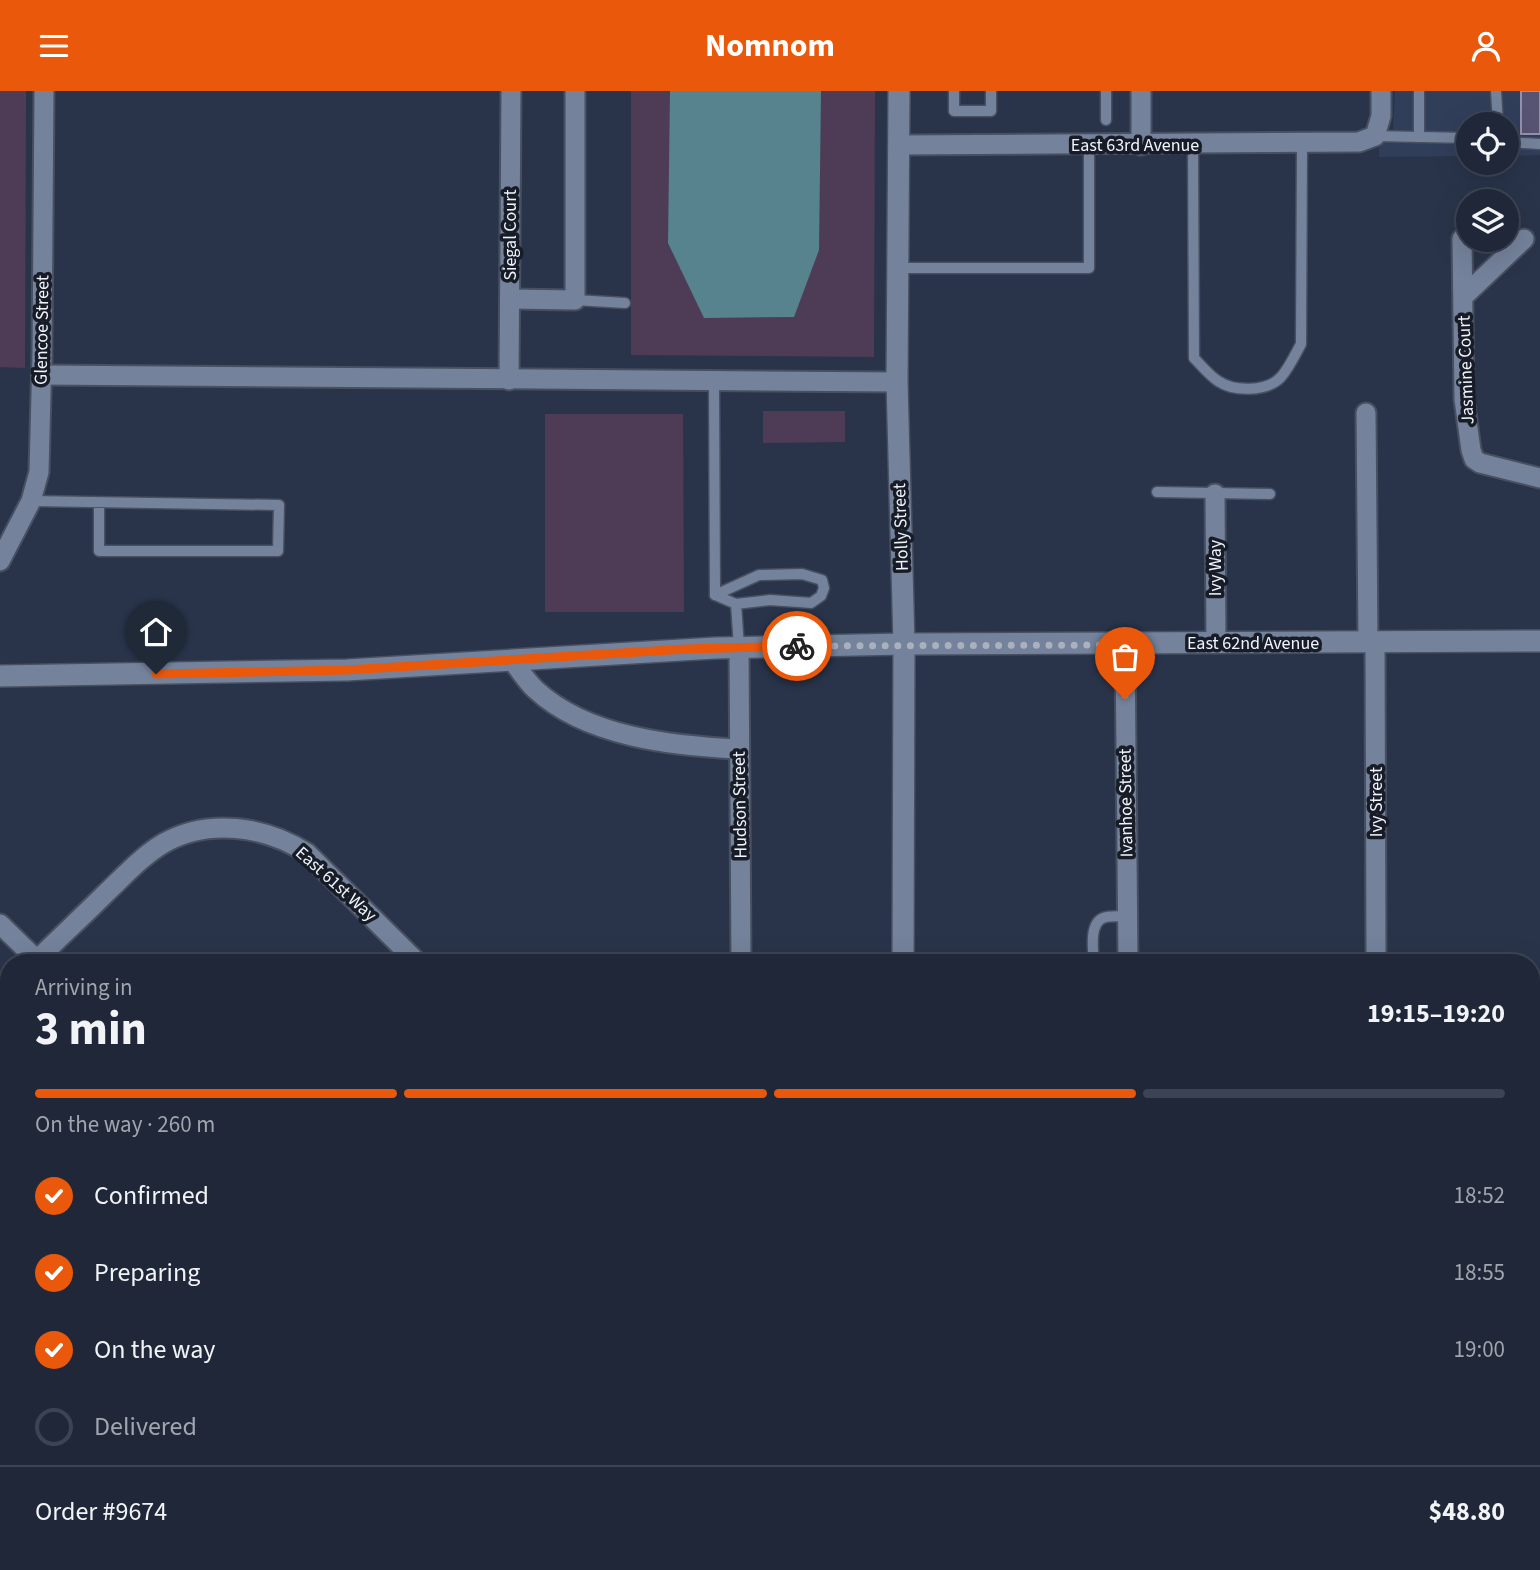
<!DOCTYPE html>
<html lang="en">
<head>
<meta charset="utf-8">
<style>
  body { margin:0; font-family:"Source Sans 3",sans-serif; background:#272f40; color:#f1f3f6; height:100vh; display:flex; flex-direction:column; font-size:26px; white-space:nowrap }
  * { box-sizing:border-box; margin:0 }
  p { font-size:23px; color:#a1a5ae }
  .icon { flex:none; width:38px; height:38px; fill:none; stroke:currentColor; stroke-width:2; stroke-linecap:round; stroke-linejoin:round }
  .map { position:relative; flex:1; overflow:hidden }
  .sheet { position:absolute; left:0px; top:863px; width:1540px; height:618px; display:flex; flex-direction:column; background:#1f2738; border-radius:28px 28px 0 0; box-shadow:0 7px 28px #0002,0 0 0 2px #3c4453 }
  .sheet>* { flex:none }
  .fabs { position:absolute; left:1456px; top:21px; display:grid; gap:14px }
  .fabs a { display:grid; place-items:center; width:63px; height:63px; border-radius:50%; background:#1f2738; box-shadow:0 7px 28px #0002,0 0 0 2px #3c4453; font-size:35px }
  .pin { position:absolute; display:grid; place-items:center; width:60px; height:60px; color:#fff; margin:-72px -30px; border-radius:50% 50% 50% 0; rotate:-45deg; box-shadow:0 0 7px #0007 }
  .pin .icon { rotate:45deg }
  .courier { position:absolute; display:grid; place-items:center; width:70px; height:70px; margin:-35px; border:5px solid #ea580c; border-radius:50%; background:#fff; color:#222; box-shadow:0 2px 9px #0007 }
  .summary em { font-style:normal; font-weight:700 }
  .summary div { display:flex; flex-direction:column-reverse }
  .summary { display:flex; align-items:center; justify-content:space-between; height:119px; padding:0 35px }
  h1 { font-size:46px; font-weight:700; line-height:52px }
  .bar { display:grid; grid-template-columns:repeat(4,1fr); gap:10px 7px; align-content:center; height:84px; padding:0 35px }
  .bar i { height:9px; border-radius:5px; background:#3c4453 }
  .bar .selected { background:#ea580c }
  .bar p { grid-column:span 4 }
  .line { display:flex; align-items:center; gap:18px; padding:0 35px; border-top:2px solid #3c4453 }
  .line div { flex:1 }
  ol { padding:0 35px; list-style:none }
  li { display:flex; align-items:center; gap:21px; height:77px }
  li p { margin-inline-start:auto }
  li .icon { padding:7px; border-radius:50%; background:#ea580c; color:#fff; stroke-width:4 }
  li:last-child { color:#a1a5ae }
  li i { width:38px; height:38px; border:4px solid #3c4453; border-radius:50% }
  header { display:flex; justify-content:space-between; align-items:center; height:91px; padding:0 35px; background:#ea580c; color:#fff; font-size:32px; font-weight:700 }
  .map>svg:first-child { display:block }
  .built { fill:#303e5a }
  .green { fill:#4e3c57 }
  .water { fill:#56838d }
  .building { fill:#575373; stroke:#9391ad; stroke-width:2 }
  .lines { fill:none; stroke-linecap:round; stroke-linejoin:round }
  .service-casing { stroke:#474f60; stroke-width:13 }
  .minor-casing { stroke:#474f60; stroke-width:23 }
  .tertiary-casing { stroke:#474f60; stroke-width:24 }
  .service { stroke:#74829b; stroke-width:10 }
  .minor { stroke:#74829b; stroke-width:19 }
  .tertiary { stroke:#74829b; stroke-width:21 }
  .done { stroke:#aab1be; stroke-width:7; stroke-dasharray:0 12.6 }
  .route { stroke:#ea580c; stroke-width:9 }
  .labels { text-anchor:middle; dominant-baseline:central; stroke-width:7; stroke-linejoin:round; paint-order:stroke }
  .street-label { font-size:18px; fill:#f0f4fd; stroke:#171c26 }
</style>
</head>
<body>
<header><svg class="icon" aria-label="menu" viewBox="0 0 24 24"><path d="M4 6h16M4 12h16M4 18h16"/></svg>Nomnom<svg class="icon" aria-label="person" viewBox="0 0 24 24"><circle cx="12" cy="8" r="4"/><path d="M4 21q1-7 8-7t8 7"/></svg></header>
<div class="map">
<svg width="1540" height="1479" viewBox="0 0 1540 1479">
  <rect width="100%" height="100%" fill="#29344a"/>
  <polygon class="built" points="1395,0 1540,0 1540,64 1507,65 1507,33 1468,33 1468,65 1379,66 1379,56 1387,49 1393,40"/>
  <g class="green">
    <polygon points="0,0 26,0 25,277 0,276"/>
    <polygon points="631,0 875,0 874,266 631,264"/>
    <polygon points="763,320 845,320 845,351 763,352"/>
    <polygon points="545,323 683,323 684,521 545,521"/>
    <polygon points="0,1213 9,1227 9,1472 44,1472 44,1479 0,1479"/>
  </g>
  <polygon class="water" points="670,0 821,0 819,159 794,226 704,227 668,152"/>
  <rect class="building" x="1521" y="0" width="19" height="43"/>
  <g class="lines">
    <defs>
      <g id="service">
        <polyline points="954,0 954,20 991,20 991,0"/>
        <polyline points="1106,0 1106,29"/>
        <polyline points="1419,0 1419,46"/>
        <polyline points="1496,0 1498,33"/>
        <polyline points="1375,45 1468,47"/>
        <polyline points="1507,51 1540,53"/>
        <path d="M1193 53 1194 267C1201 274 1209 284 1218 290 1234 301 1267 301 1281 286 1289 277 1295 264 1301 253L1302 52"/>
        <polyline points="898,177 1089,177 1089,54"/>
        <polyline points="575,209 625,212"/>
        <polyline points="714,290 715,504 736,513 739,556"/>
        <polyline points="1157,401 1270,403"/>
        <polyline points="31,410 279,414 278,460 99,460 99,412"/>
        <polyline points="715,504 759,484 802,483 822,489 824,497 821,505 811,512 770,509 736,513"/>
        <path d="M1094 872C1093 859 1089 833 1103 827 1110 824 1120 826 1128 825"/>
      </g>
      <g id="minor">
        <polyline points="899,54 1359,51 1375,45 1381,25 1381,0"/>
        <polyline points="1141,54 1141,0"/>
        <polyline points="1468,148 1462,148 1464,308 1471,359 1474,368 1480,372 1540,387"/>
        <polyline points="1464,205 1524,148"/>
        <polyline points="510,208 575,209 575,0"/>
        <polyline points="42,284 897,291"/>
        <polyline points="509,289 511,0"/>
        <polyline points="1366,322 1368,551"/>
        <polyline points="1215,403 1216,552"/>
        <polyline points="0,470 31,410 39,381 42,263 44,0"/>
        <polyline points="1375,551 1376,872"/>
        <polyline points="1125,553 1128,872"/>
        <polyline points="739,556 741,872"/>
        <path d="M513 570C520 580 527 591 536 599 587 646 673 655 739 658"/>
        <polyline points="0,833 40,872"/>
        <path d="M37 869C60 846 84 824 107 801 125 784 142 765 164 752 208 727 265 735 307 762L418 872"/>
        <polyline points="1531,1134 1540,1134"/>
        <polyline points="0,1213 9,1227"/>
        <polyline points="1531,1324 1540,1324"/>
        <polyline points="44,1472 44,1479"/>
        <polyline points="744,1472 744,1479"/>
        <polyline points="1135,1472 1135,1479"/>
        <polyline points="1377,1472 1377,1479"/>
      </g>
      <g id="tertiary">
        <polyline points="899,0 897,291 904,553 903,872"/>
        <polyline points="0,585 347,579 715,557 904,553 1540,550"/>
        <polyline points="901,1479 901,1472"/>
      </g>
    </defs>
    <use href="#service" class="service-casing"/>
    <use href="#minor" class="minor-casing"/>
    <use href="#tertiary" class="tertiary-casing"/>
    <use href="#service" class="service"/>
    <use href="#minor" class="minor"/>
    <use href="#tertiary" class="tertiary"/>
  </g>
  <g class="lines">
    <polyline class="done" points="797,555 1125,554 1125,608"/>
    <polyline class="route" points="156,583 347,579 687,558 797,555"/>
  </g>
  <g class="labels">
    <g class="street-label">
      <text x="1135" y="54">East 63rd Avenue</text>
      <text transform="translate(510 144) rotate(-90)">Siegal Court</text>
      <text transform="translate(42 239) rotate(-89)">Glencoe Street</text>
      <text transform="translate(1466 279) rotate(-92)">Jasmine Court</text>
      <text transform="translate(901 436) rotate(-92)">Holly Street</text>
      <text transform="translate(1215 477) rotate(-90)">Ivy Way</text>
      <text x="1253" y="552">East 62nd Avenue</text>
      <text transform="translate(1376 711) rotate(-90)">Ivy Street</text>
      <text transform="translate(1126 712) rotate(-91)">Ivanhoe Street</text>
      <text transform="translate(740 714) rotate(-91)">Hudson Street</text>
      <text transform="translate(336 793) rotate(42)">East 61st Way</text>
    </g>
  </g>
</svg>
<div class="fabs">
<a><svg class="icon" aria-label="locate" viewBox="0 0 24 24"><circle cx="12" cy="12" r="6"/><path d="M12 2v4M12 18v4M2 12h4M18 12h4"/></svg></a>
<a><svg class="icon" aria-label="layers" viewBox="0 0 24 24"><path d="M12 4l9 5-9 5-9-5zM3 14l9 5 9-5"/></svg></a>
</div>
<div class="pin" style="left:1125px;top:608px;background:#ea580c"><svg class="icon" aria-label="bag" viewBox="0 0 24 24"><path d="M5 8h14l-1 12H6zM9 8a3 3 0 0 1 6 0"/></svg></div>
<div class="pin" style="left:156px;top:583px;background:#1f2937"><svg class="icon" aria-label="home" viewBox="0 0 24 24"><path d="M3 11l9-7 9 7M6 9v11h12V9"/></svg></div>
<div class="courier" style="left:797px;top:555px"><svg class="icon" aria-label="bike" viewBox="0 0 24 24"><circle cx="6" cy="16" r="4"/><circle cx="18" cy="16" r="4"/><path d="M6 16l4-8h5l3 8M10 8l3 8H6M13 5h3"/></svg></div>
<section class="sheet">
<div class="summary"><div><h1>3 min</h1><p>Arriving in</p></div><em>19:15–19:20</em></div>
<div class="bar"><i class="selected"></i><i class="selected"></i><i class="selected"></i><i></i><p>On the way · 260 m</p></div>
<ol>
<li><svg class="icon" aria-label="check" viewBox="0 0 24 24"><path d="M5 12l5 5 9-10"/></svg>Confirmed<p>18:52</p></li>
<li><svg class="icon" aria-label="check" viewBox="0 0 24 24"><path d="M5 12l5 5 9-10"/></svg>Preparing<p>18:55</p></li>
<li><svg class="icon" aria-label="check" viewBox="0 0 24 24"><path d="M5 12l5 5 9-10"/></svg>On the way<p>19:00</p></li>
<li><i></i>Delivered</li>
</ol>
<div class="line" style="height:91px"><div>Order #9674</div><b>$48.80</b></div>
</section>
</div>
</body>
</html>
